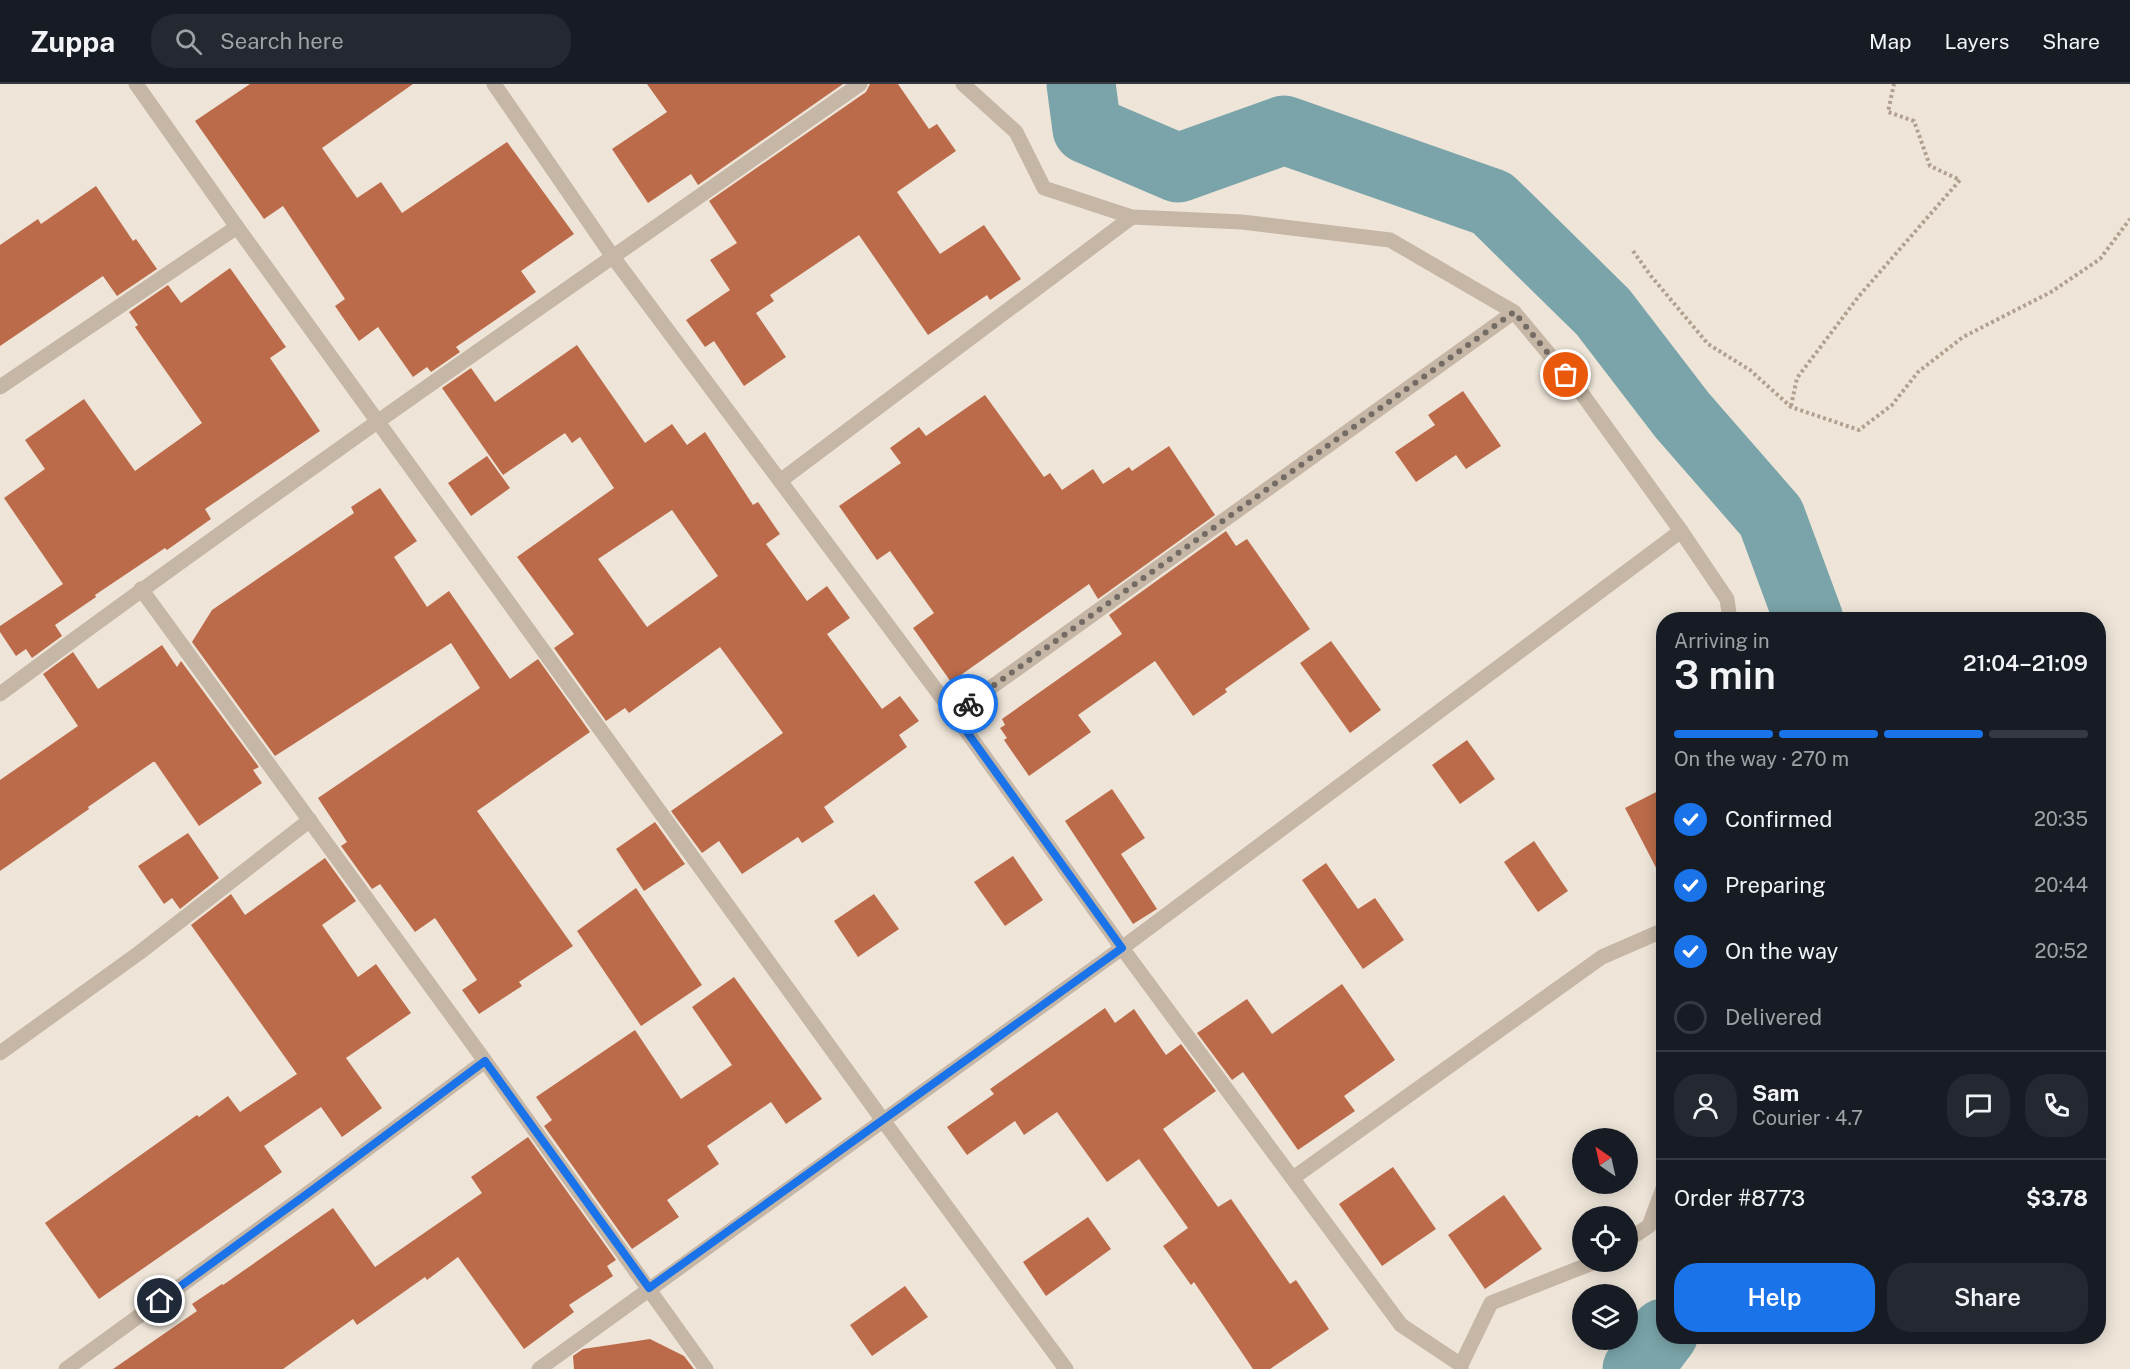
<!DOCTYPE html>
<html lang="en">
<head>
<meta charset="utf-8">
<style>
  body { margin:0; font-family:"Public Sans",sans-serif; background:#242831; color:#f1f3f6; height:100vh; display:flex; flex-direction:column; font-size:22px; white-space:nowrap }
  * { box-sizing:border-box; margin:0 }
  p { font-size:20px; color:#9ea1a6 }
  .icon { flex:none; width:33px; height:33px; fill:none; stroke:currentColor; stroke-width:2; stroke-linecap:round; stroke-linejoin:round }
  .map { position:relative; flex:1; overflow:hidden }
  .details { position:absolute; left:1656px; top:528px; width:450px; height:732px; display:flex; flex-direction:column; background:#171b24; border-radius:24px; box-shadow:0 3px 15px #0003 }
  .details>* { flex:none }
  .needle { width:39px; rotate:326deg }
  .tools { position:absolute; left:1572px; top:1044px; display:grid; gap:12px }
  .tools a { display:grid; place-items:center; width:66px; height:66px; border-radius:50%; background:#171b24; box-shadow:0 3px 15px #0003; font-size:30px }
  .pin { position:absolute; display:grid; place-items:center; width:51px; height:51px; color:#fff; margin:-26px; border:3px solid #fff; border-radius:50%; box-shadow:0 2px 6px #0007 }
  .courier { position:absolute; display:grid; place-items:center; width:60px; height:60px; margin:-30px; border:4px solid #1a73e8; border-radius:50%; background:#fff; color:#222; box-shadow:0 2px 8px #0007 }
  .overview em { font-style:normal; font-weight:600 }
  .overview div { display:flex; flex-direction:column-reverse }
  .overview { display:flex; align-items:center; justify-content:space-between; height:102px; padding:0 18px }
  h1 { font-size:39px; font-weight:600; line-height:45px }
  .bar { display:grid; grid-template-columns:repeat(4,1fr); gap:9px 6px; align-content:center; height:72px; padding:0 18px }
  .bar i { height:8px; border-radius:4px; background:#363941 }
  .bar .on { background:#1a73e8 }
  .bar p { grid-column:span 4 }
  .line { display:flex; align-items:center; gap:15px; padding:0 18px; border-top:2px solid #363941 }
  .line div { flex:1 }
  .round { display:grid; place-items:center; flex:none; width:63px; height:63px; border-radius:24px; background:#242831 }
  ol { padding:0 18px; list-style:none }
  li { display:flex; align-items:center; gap:18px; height:66px }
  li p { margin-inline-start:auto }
  li .icon { padding:6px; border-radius:50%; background:#1a73e8; color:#fff; stroke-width:4 }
  li:last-child { color:#9ea1a6 }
  li i { width:33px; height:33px; border:3px solid #363941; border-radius:50% }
  .button { display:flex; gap:12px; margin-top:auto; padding:12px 18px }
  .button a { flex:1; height:69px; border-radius:24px; background:#1a73e8; color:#fff; font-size:24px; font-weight:600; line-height:69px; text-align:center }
  .button a+a { background:#242831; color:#f1f3f6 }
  header { display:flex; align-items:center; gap:36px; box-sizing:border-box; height:84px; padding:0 30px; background:#171b24; border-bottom:2px solid #363941 }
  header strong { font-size:28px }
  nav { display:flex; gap:33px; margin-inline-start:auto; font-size:21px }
  .search { width:420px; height:54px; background:#242831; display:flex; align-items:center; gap:15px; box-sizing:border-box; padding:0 21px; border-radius:24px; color:#9ea1a6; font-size:22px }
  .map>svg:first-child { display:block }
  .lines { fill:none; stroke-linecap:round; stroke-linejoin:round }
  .river { stroke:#7aa4a9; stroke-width:69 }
  .building { fill:#bb6b4a; fill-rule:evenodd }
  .path { stroke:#b1a090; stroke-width:4; stroke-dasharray:3 3; stroke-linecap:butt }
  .minor { stroke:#c5b6a6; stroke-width:15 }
  .done { stroke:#746b64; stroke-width:6; stroke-dasharray:0 10.8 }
  .route { stroke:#1a73e8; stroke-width:8 }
</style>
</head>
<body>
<header>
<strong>Zuppa</strong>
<div class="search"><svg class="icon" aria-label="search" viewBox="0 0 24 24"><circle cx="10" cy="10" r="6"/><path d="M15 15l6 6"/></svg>Search here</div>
<nav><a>Map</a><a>Layers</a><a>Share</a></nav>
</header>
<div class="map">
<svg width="2130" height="1285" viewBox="0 0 2130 1285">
  <rect width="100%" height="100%" fill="#eee5d8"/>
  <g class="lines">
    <g class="river">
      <polyline points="1081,0 1087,45 1178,84 1284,46 1492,119 1603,228 1682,331 1771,433 1809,536"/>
      <polyline points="1637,1285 1664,1249"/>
    </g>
  </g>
  <g class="building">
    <polygon points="250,0 413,0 322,64 357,114 381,98 402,129 507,58 574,150 521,187 536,208 456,263 460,268 431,288 427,283 413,293 378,243 359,257 335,222 345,215 283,122 264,135 195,37"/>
    <polygon points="647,0 843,0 698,101 691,90 648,119 612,65 667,28"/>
    <polygon points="870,0 898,0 929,45 937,40 956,67 897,108 940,170 984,141 1021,195 990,216 987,211 928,251 859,151 770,211 774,217 756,229 786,273 744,302 714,257 705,263 686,236 730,206 710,176 737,159 709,117 866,8"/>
    <polygon points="96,102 133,157 136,155 157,185 117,212 103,192 0,262 0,161 38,135 41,140"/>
    <polygon points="230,184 286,263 270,274 320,347 205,425 211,435 167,466 165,464 95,511 96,513 55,541 62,552 32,574 26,565 16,572 0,548 0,542 63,500 4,414 45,385 25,356 84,315 135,387 202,339 135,243 138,241 129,228 168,201 181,219"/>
    <path d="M577 261 645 359 672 340 687 361 705 348 753 421 758 418 780 450 766 460 807 517 827 502 850 534 827 550 882 625 900 612 919 637 899 651 907 663 824 723 834 738 802 759 798 753 742 790 719 757 702 769 671 727 783 649 720 563 629 629 625 624 606 637 554 564 574 550 517 473 614 404 580 353 572 359 565 349 503 391 442 304 471 284 495 318ZM672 426 718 492 647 543 598 475Z"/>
    <polygon points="1463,307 1501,362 1466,385 1456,371 1416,398 1395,368 1435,341 1428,331"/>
    <polygon points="985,311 1044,393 1050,389 1062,406 1093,385 1103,400 1129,383 1132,387 1169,362 1215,431 1098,515 1089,500 951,598 913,544 934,529 890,467 877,476 839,422 901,379 890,364 919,343 926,352"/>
    <polygon points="487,372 510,404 471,432 448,399"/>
    <polygon points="380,404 417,457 394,473 427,523 449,507 510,595 538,575 590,648 477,727 573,862 519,898 522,902 479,930 462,906 477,896 435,834 415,848 380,800 372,805 341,762 347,758 318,714 480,604 451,559 275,672 192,558 212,526 354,429 351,423"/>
    <polygon points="1226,447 1236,462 1247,455 1310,545 1225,605 1227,608 1193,632 1155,577 1078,631 1091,648 1029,692 1004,656 1007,654 1000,644 1005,641 1002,635 1122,550 1109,531"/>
    <polygon points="1331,557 1381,626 1350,649 1300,579"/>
    <polygon points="162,561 177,583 181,577 259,683 253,686 262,699 199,742 155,678 153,678 88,723 89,725 0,787 0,696 78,642 43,590 73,568 98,605"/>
    <polygon points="1467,656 1495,695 1460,720 1432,681"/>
    <polygon points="1664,704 1664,799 1625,724"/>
    <polygon points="1112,705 1145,754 1121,770 1157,825 1133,840 1065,737"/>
    <polygon points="655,738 685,780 644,807 616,765"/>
    <polygon points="188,749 219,794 180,825 172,814 164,820 138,782"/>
    <polygon points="1534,757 1568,807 1538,828 1504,778"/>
    <polygon points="1013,772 1043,816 1005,842 974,798"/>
    <polygon points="325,774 356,817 322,841 358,893 376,880 411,929 346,974 382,1024 342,1053 321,1023 264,1062 282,1088 99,1215 45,1139 197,1031 199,1033 228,1012 240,1028 297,990 191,841 231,810 245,831"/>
    <polygon points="1326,779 1358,825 1375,814 1404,856 1363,885 1302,796"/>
    <polygon points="636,804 702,901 641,942 577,847"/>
    <polygon points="874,810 899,845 858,873 834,837"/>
    <polygon points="734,893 822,1015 786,1040 771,1018 707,1062 719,1080 667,1116 679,1133 632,1165 544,1042 552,1036 536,1013 635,946 681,1015 732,981 692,923"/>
    <polygon points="1342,900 1395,976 1344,1012 1355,1027 1298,1066 1243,988 1232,996 1197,949 1247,915 1272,950"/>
    <polygon points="1105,924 1115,939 1134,925 1166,971 1181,960 1216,1007 1163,1045 1218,1123 1231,1115 1290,1200 1296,1196 1329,1245 1270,1285 1253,1285 1194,1198 1191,1201 1163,1162 1188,1144 1139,1075 1107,1098 1057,1028 1024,1051 1015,1037 967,1071 947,1043 994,1010 990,1005"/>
    <polygon points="528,1053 616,1176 607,1182 613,1192 569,1221 574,1228 524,1265 458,1173 427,1196 425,1193 357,1241 353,1235 283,1285 113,1285 197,1227 192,1220 222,1200 223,1201 333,1124 375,1183 482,1109 471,1093"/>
    <polygon points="1393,1083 1436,1145 1382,1182 1339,1120"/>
    <polygon points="1504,1111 1542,1165 1485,1205 1448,1151"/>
    <polygon points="1088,1133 1111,1165 1046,1212 1023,1178"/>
    <polygon points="905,1202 928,1233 872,1272 850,1241"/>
    <polygon points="650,1255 684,1272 694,1285 574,1285 573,1272 583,1265"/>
  </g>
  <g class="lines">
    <g class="path">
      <polyline points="1633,167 1651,192 1708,260 1750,286 1791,323 1859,346 1892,321 1918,288 1963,253 2051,208 2100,175 2130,135"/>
      <polyline points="1791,322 1797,294 1859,212 1960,96 1930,82 1914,37 1888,28 1894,0"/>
    </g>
    <g class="minor">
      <polyline points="136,0 237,143 882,1035 1066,1285"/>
      <polyline points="494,0 613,173 954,630 1122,864 1401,1241 1461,1281"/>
      <polyline points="963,0 1016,48 1044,104 1132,133 1242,138 1390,156 1514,228 1580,307 1681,447 1727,515 1730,536"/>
      <polyline points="0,303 237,143"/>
      <polyline points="780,397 1132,133"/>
      <path d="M0 610C282 401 572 202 860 0"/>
      <polyline points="954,630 1514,228"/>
      <polyline points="0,969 139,869 310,736"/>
      <polyline points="485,977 706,1285"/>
      <polyline points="1293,1094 1602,873 1664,846"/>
      <polyline points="1628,1156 1649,1142 1664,1102"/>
      <polyline points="66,1285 311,1107 485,977 141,505"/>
      <polyline points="539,1285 1122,864 1681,447"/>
      <polyline points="1461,1285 1461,1281 1491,1219 1595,1178"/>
    </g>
  </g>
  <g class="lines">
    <polyline class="done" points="968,620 1514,228 1566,291"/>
    <polyline class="route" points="160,1217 311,1107 485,977 649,1204 1122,864 954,630 968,620"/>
  </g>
</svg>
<div class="tools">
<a><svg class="needle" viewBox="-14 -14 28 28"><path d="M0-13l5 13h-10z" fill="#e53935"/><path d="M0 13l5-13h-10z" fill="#9ea1a6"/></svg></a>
<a><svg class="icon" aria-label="locate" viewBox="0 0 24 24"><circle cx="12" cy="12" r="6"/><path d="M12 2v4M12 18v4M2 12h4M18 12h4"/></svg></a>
<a><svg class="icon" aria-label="layers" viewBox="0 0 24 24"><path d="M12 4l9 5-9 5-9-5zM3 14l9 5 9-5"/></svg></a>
</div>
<div class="pin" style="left:1566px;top:291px;background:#ea580c"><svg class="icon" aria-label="bag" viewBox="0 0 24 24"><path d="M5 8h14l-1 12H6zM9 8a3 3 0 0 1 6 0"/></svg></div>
<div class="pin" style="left:160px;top:1217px;background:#1f2937"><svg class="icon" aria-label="home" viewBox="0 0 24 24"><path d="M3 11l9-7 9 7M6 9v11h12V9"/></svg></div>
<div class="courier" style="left:968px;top:620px"><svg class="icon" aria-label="bike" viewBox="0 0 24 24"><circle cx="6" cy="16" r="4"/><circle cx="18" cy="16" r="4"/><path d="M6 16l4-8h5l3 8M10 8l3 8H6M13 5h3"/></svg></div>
<section class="details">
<div class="overview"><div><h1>3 min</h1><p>Arriving in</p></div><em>21:04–21:09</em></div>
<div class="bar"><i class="on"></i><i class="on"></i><i class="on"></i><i></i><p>On the way · 270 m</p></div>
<ol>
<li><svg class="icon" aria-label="check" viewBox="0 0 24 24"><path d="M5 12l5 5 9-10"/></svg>Confirmed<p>20:35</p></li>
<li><svg class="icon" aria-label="check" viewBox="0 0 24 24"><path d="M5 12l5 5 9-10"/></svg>Preparing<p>20:44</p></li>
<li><svg class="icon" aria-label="check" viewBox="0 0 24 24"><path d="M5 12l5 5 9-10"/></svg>On the way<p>20:52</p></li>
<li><i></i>Delivered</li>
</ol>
<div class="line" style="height:108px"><a class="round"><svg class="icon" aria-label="person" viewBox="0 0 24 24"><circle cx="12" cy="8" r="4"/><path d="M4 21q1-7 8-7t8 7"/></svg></a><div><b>Sam</b><p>Courier · 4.7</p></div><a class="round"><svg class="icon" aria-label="chat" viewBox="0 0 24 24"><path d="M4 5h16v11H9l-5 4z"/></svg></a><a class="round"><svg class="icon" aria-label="phone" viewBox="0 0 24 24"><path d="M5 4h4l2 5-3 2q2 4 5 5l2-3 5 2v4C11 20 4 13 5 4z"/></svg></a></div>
<div class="line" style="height:78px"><div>Order #8773</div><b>$3.78</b></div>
<div class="button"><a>Help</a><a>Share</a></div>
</section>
</div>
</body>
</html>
